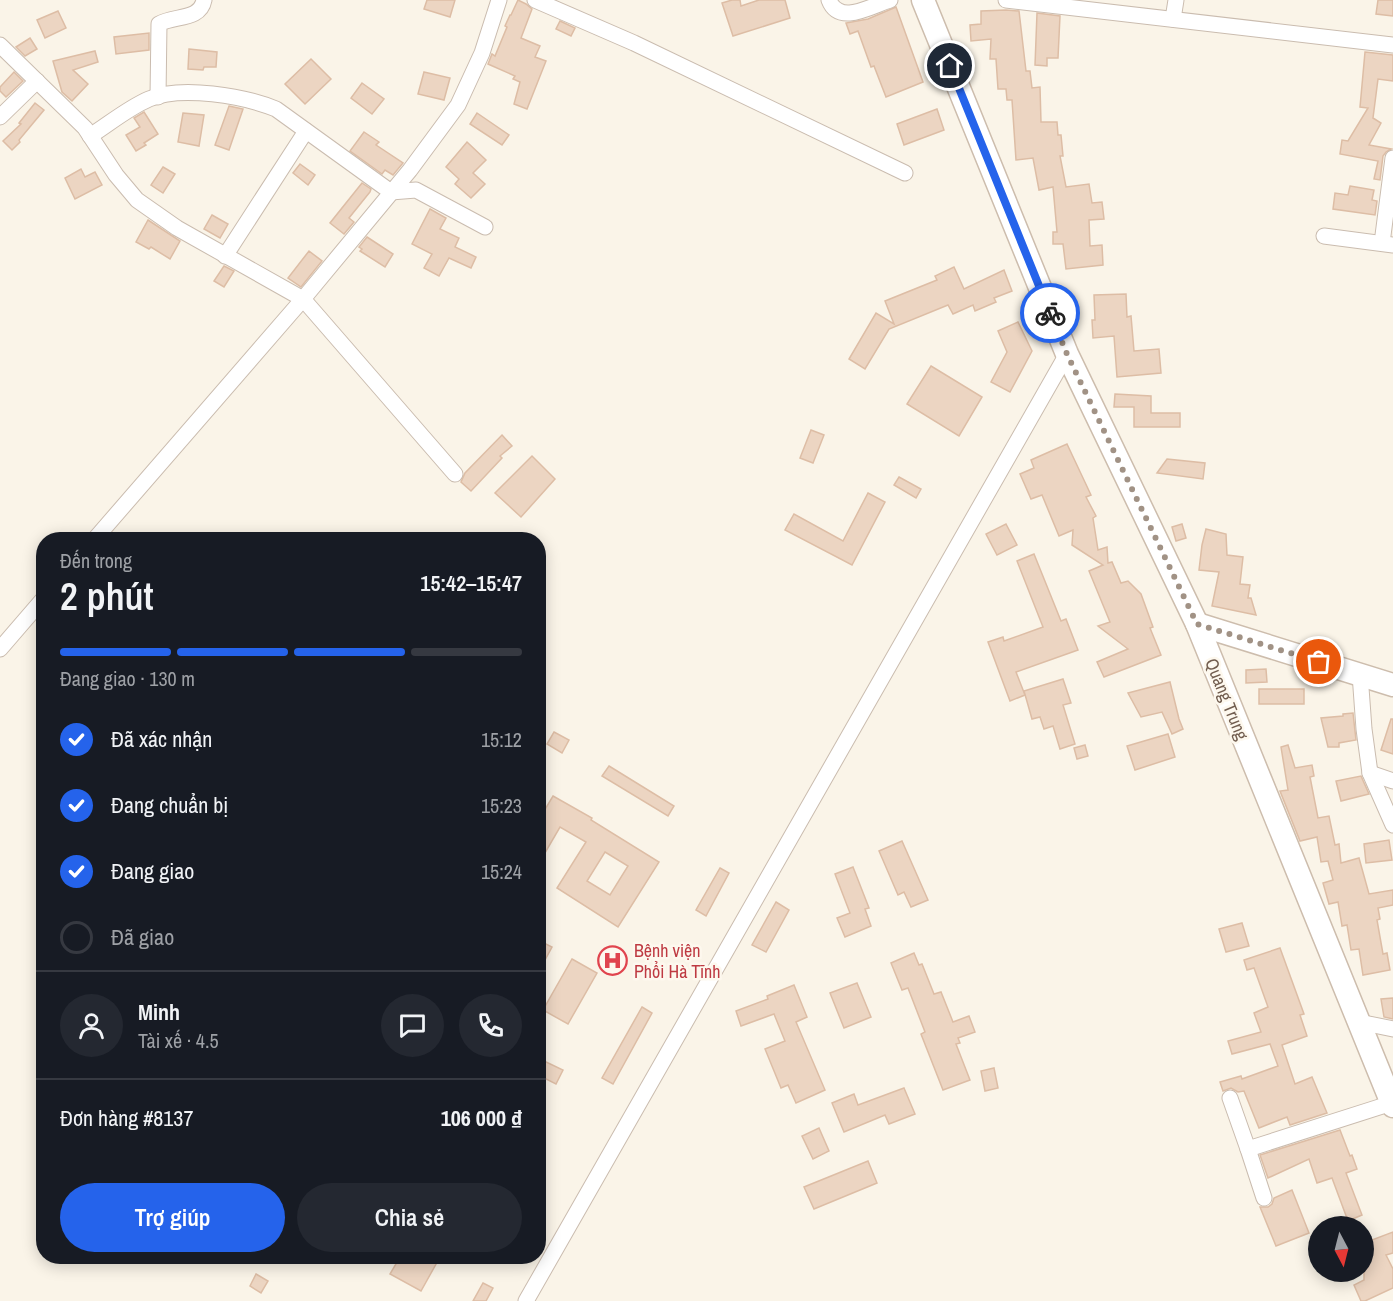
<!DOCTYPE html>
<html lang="vi">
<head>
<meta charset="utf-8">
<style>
  body { margin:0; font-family:"Archivo Narrow",sans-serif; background:#242831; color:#f1f3f6; height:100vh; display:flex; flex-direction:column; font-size:22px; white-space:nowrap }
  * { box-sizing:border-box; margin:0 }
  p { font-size:20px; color:#9ea1a6 }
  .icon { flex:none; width:33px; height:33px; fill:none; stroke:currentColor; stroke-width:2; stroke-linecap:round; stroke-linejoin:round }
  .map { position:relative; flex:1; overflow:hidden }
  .sheet { position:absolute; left:36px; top:532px; width:510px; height:732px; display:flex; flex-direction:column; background:#171b24; border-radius:24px; box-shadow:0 3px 15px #0003 }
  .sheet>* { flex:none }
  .needle { width:39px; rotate:173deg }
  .controls { position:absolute; left:1308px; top:1216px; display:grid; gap:12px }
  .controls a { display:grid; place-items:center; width:66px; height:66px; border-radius:50%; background:#171b24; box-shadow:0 3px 15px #0003; font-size:30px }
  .pin { position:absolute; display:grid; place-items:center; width:51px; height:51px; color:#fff; margin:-26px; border:3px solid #fff; border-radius:50%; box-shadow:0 2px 6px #0007 }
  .courier { position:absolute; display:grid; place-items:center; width:60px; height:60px; margin:-30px; border:4px solid #2563eb; border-radius:50%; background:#fff; color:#222; box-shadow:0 2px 8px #0007 }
  .overview em { font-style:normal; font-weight:600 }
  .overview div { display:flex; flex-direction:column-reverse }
  .overview { display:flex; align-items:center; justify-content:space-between; height:102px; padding:0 24px }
  h1 { font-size:39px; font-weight:600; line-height:45px }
  .bar { display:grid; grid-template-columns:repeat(4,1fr); gap:9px 6px; align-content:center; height:72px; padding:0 24px }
  .bar i { height:8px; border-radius:4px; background:#363941 }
  .bar .on { background:#2563eb }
  .bar p { grid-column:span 4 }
  .line { display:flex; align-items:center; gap:15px; padding:0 24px; border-top:2px solid #363941 }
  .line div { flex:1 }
  .round { display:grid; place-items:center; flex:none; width:63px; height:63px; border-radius:32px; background:#242831 }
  ol { padding:0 24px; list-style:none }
  li { display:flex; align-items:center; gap:18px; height:66px }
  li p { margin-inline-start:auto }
  li .icon { padding:6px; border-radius:50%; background:#2563eb; color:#fff; stroke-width:4 }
  li:last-child { color:#9ea1a6 }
  li i { width:33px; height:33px; border:3px solid #363941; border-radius:50% }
  .cta { display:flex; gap:12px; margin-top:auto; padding:12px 24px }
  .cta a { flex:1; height:69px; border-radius:36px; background:#2563eb; color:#fff; font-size:24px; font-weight:600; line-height:69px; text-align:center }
  .cta a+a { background:#242831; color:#f1f3f6 }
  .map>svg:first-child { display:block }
  .building { fill:#ecd5c2; stroke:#ddbda5; stroke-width:1.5; fill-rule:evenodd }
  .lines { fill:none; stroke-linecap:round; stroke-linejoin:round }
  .street-casing { stroke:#cabcaf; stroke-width:17 }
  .secondary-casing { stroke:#cdbdad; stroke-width:25 }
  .street { stroke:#fff; stroke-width:15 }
  .secondary { stroke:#fff; stroke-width:22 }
  .done { stroke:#a19285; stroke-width:6; stroke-dasharray:0 10.8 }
  .route { stroke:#2563eb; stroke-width:8 }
  .labels { text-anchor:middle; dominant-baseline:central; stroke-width:5; stroke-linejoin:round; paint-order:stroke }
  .street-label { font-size:18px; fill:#715d4f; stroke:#fdf8ee }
  .health-label { font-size:18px; fill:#be3a42; stroke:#fdf8ee; text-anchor:start }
</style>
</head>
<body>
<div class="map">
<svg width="1393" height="1301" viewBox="0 0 1393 1301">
  <rect width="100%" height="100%" fill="#faf4e8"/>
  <g class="building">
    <polygon points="427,0 455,0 450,17 424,9"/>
    <polygon points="518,0 526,4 532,9 521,38 540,46 535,57 546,61 527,109 514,104 520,82 513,79 515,76 488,64 492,54 495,56 507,27 505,26 510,15 511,15"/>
    <polygon points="732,0 740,0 741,6 759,0 785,0 790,18 733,36 722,3"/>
    <polygon points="1378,0 1393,0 1393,16 1376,14"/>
    <polygon points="896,7 923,82 886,97 874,66 871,67 858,31 850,34 846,23 868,19"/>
    <polygon points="1006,10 1019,11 1026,71 1030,71 1032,88 1040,87 1041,122 1057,122 1058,135 1061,135 1063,156 1060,156 1066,187 1089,184 1092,203 1102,202 1104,219 1089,220 1090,246 1102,245 1103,265 1066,269 1063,244 1053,244 1053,232 1057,232 1053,187 1039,190 1033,158 1016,160 1012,100 1007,100 1006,89 998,89 996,59 990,59 991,39 971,41 970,25 981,24 981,11"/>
    <polygon points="58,11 66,28 45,38 37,20"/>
    <polygon points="1037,13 1060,16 1058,58 1047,58 1047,66 1035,65"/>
    <polygon points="560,21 575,28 571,36 556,29"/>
    <polygon points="149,33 149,50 116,54 114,37"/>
    <polygon points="30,38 37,49 25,56 16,47"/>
    <polygon points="189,49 217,52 216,67 204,67 203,70 188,69"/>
    <polygon points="95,51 98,62 73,70 88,84 72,101 62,92 53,61"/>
    <polygon points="1365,52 1393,55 1393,81 1378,79 1373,118 1381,123 1369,145 1391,149 1386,152 1383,156 1380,180 1374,179 1378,161 1340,154 1342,140 1348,141 1368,108 1360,107"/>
    <polygon points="311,59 331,79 305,104 285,84"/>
    <polygon points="14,72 23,81 6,97 0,91 0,87"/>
    <polygon points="424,72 450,78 444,100 418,94"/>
    <polygon points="362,83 384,99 372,114 351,98"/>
    <polygon points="35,103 44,110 19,140 20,142 12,150 3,141 21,124 19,123"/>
    <polygon points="229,106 243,109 229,150 215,145"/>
    <polygon points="937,109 944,130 904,145 897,124"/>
    <polygon points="144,112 158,134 144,143 146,145 136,151 126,135 140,127 134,118"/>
    <polygon points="183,113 204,115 199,146 178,142"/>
    <polygon points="477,113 509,135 502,145 470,124"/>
    <polygon points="364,132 379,142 376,145 403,163 393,175 385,170 382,174 350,151"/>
    <polygon points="467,142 486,160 473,173 485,184 471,198 455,184 459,179 446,167"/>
    <polygon points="300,164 315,175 308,185 293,173"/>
    <polygon points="163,167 175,174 163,193 151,185"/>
    <polygon points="81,169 85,177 95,172 102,185 75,199 65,178"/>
    <polygon points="362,183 371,189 370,192 349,218 354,222 344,234 330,223"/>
    <polygon points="1350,186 1374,190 1372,200 1377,201 1375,215 1333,209 1335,193 1348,195"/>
    <polygon points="430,209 446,218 440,229 459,238 455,247 476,257 471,268 449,258 439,276 424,268 432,254 412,244"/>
    <polygon points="212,215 228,224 220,238 204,229"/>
    <polygon points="148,220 180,241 170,259 151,247 149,249 136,242"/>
    <polygon points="367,237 393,254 385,267 360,251 362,249 359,247"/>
    <polygon points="309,251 322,261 301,287 288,278"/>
    <polygon points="224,266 234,271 224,287 214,281"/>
    <polygon points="954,267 964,289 1004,270 1012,291 994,298 996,302 975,311 973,305 953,314 948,305 889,329 865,369 849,359 876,313 894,324 885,301 937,280 935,276"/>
    <polygon points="1126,294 1127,317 1131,316 1134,351 1159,349 1161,373 1117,377 1114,336 1093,338 1092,320 1095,320 1094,295"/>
    <polygon points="1018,322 1032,351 1010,392 991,382 1007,352 998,331"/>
    <polygon points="931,366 982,397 959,436 907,404"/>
    <polygon points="1115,394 1151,396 1151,413 1180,413 1180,427 1134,427 1134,407 1114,407"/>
    <polygon points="811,430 824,435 813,463 800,458"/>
    <polygon points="502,435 512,446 500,456 502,458 471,491 461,482 465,473"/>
    <polygon points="1067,444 1091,495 1086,497 1096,516 1093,518 1098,550 1107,547 1108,563 1112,562 1121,583 1128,581 1141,594 1153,627 1150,628 1161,655 1104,677 1097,662 1128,649 1098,626 1110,622 1089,571 1103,565 1072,545 1073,530 1059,536 1042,495 1031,499 1020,474 1034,468 1031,460"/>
    <polygon points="532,456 555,479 521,517 495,493"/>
    <polygon points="1167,459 1205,463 1203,479 1157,473"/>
    <polygon points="899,477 921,489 916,498 894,485"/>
    <polygon points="868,493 885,502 852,565 785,530 794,514 843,541"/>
    <polygon points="1006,524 1017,545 997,555 986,534"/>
    <polygon points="1182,524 1186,538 1176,541 1172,527"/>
    <polygon points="1206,529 1226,534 1227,555 1243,557 1240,584 1250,585 1248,598 1251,598 1256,615 1212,606 1219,572 1199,570 1202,545"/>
    <polygon points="1034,554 1061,621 1066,619 1078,650 1016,672 1025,695 1010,701 988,642 1003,637 1004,641 1043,627 1017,561"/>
    <polygon points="1266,669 1267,682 1246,683 1246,670"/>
    <polygon points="1063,679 1071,703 1063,705 1075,744 1060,749 1053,726 1044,729 1040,717 1032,719 1024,691"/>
    <polygon points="1170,682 1179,719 1183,729 1172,734 1162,712 1141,717 1128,693"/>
    <rect x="1259" y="689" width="45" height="15"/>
    <polygon points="1353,713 1356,740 1339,743 1339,747 1328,747 1321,718 1343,716 1343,714"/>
    <polygon points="1391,719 1393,719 1393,754 1381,750"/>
    <polygon points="554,732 569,740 562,753 547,744"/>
    <polygon points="1168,734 1175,757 1135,770 1127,746"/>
    <polygon points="1085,745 1088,756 1077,759 1074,748"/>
    <polygon points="1288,745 1295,768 1312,765 1314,776 1310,777 1318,818 1329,816 1335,845 1339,844 1341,863 1359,858 1369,894 1393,890 1393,905 1378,908 1380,919 1377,920 1383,954 1387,953 1390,970 1363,975 1359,949 1351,950 1347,925 1342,926 1338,902 1329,904 1323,883 1333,880 1328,861 1321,862 1317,837 1300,841 1280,791 1288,790 1281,747"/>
    <polygon points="609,766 674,806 668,816 602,776"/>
    <polygon points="1361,776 1369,794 1341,801 1336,781"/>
    <path d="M553 796 592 818 591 820 659 862 618 927 557 888 586 842 560 827 538 865V821ZM605 852 628 866 610 895 587 881Z"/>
    <polygon points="1389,840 1392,860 1366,863 1364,844"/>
    <polygon points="902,841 928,900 911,907 904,892 898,895 879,851"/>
    <polygon points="853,867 869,908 865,909 871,926 845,937 837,918 850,913 835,874"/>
    <polygon points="720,868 729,873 706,916 696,910"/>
    <polygon points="776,902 789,910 766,952 752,945"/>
    <polygon points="1242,923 1249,946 1226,952 1219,929"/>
    <polygon points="538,940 552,947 538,973"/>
    <polygon points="1280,948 1304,1014 1300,1015 1307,1036 1282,1045 1295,1084 1312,1077 1327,1113 1290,1125 1287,1117 1259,1128 1244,1091 1238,1092 1231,1088 1223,1091 1220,1082 1241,1076 1242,1079 1278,1066 1270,1044 1232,1054 1228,1041 1261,1032 1254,1013 1268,1007 1254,968 1247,970 1244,960"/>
    <polygon points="914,953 919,965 922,964 934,994 941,992 953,1022 969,1016 975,1032 958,1038 960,1043 956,1044 970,1080 943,1090 921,1034 925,1032 908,988 902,990 891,963"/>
    <polygon points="572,959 597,973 568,1024 543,1010"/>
    <polygon points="857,983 871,1017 844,1028 830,993"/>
    <polygon points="794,985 807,1017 796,1022 825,1090 796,1103 788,1085 781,1088 765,1049 785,1041 774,1014 741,1026 736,1011 768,999 767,996"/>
    <polygon points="1393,998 1393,1019 1384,1017 1381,999"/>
    <polygon points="642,1007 652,1013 613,1084 602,1078"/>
    <polygon points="544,1061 563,1070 556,1084 538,1075"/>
    <polygon points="994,1068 998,1088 985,1091 981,1071"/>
    <polygon points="904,1088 915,1114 889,1124 885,1115 844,1132 832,1103 854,1094 858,1105"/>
    <polygon points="819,1128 829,1151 813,1159 802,1136"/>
    <polygon points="1340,1130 1350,1156 1352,1155 1357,1169 1346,1173 1362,1215 1348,1221 1332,1178 1317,1183 1309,1159 1268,1178 1260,1155"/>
    <polygon points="868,1161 877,1183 814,1209 804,1187"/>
    <polygon points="1292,1190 1309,1233 1276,1246 1260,1207 1268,1207 1272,1204 1274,1198"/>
    <polygon points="1393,1232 1393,1253 1386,1255 1393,1269 1393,1288 1365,1301 1361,1301 1354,1285 1364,1280 1364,1243"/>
    <polygon points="400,1257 440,1257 421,1291 390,1274"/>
    <polygon points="256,1274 268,1281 261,1293 250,1286"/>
    <polygon points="483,1283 493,1288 486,1301 473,1301"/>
  </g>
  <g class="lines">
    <defs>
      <g id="street">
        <polyline points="535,0 634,43 905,173"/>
        <path d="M829 0C839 26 871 6 890 0"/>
        <polyline points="1006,0 1393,45"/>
        <polyline points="1173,19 1176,0"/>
        <polyline points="0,45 85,128 116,175 137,200 177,228 303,299 455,474"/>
        <path d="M158 97 159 24C174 15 200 21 204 0"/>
        <polyline points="0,117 37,81"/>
        <path d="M90 136C109 124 128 108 149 99 181 85 244 96 276 109L391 192 416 190 485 227"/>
        <polyline points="1324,236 1393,245"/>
        <polyline points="1382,243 1393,158"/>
        <polyline points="225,256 306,131"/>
        <polyline points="94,540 303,299 410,170 458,105 482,53 499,0"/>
        <polyline points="0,649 44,598"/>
        <polyline points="1360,674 1364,729 1370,773 1393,825"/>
        <polyline points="1370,773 1393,781"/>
        <polyline points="1359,1022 1393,1029"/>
        <polyline points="1230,1098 1248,1149 1392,1103"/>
        <polyline points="1248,1149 1264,1198"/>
        <polyline points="526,1301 1067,354"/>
      </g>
      <g id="secondary">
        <polyline points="923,0 1067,354 1197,624 1393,1106"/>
        <polyline points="1197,624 1393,685"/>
      </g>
    </defs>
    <use href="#street" class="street-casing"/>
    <use href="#secondary" class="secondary-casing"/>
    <use href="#street" class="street"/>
    <use href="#secondary" class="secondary"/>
  </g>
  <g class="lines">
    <polyline class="done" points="1050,313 1067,354 1197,624 1319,662"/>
    <polyline class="route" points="950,66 1050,313"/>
  </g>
  <defs>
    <symbol id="hospital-ring" viewBox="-11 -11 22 22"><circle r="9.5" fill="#fdf8ee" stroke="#e0444e" stroke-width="1.5"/><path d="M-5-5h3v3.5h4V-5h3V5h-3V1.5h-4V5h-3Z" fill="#e0444e"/></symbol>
  </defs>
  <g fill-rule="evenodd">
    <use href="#hospital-ring" x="596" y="944" width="33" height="33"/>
  </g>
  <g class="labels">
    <g class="street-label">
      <text transform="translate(1227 699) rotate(68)">Quang Trung</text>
    </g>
    <g class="health-label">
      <text x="634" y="950">Bệnh viện<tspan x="634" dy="21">Phổi Hà Tĩnh</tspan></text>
    </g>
  </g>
</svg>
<div class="controls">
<a><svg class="needle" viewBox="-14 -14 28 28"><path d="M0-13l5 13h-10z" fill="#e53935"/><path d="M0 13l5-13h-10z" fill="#9ea1a6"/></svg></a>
</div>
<div class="pin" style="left:1319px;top:662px;background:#ea580c"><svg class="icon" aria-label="bag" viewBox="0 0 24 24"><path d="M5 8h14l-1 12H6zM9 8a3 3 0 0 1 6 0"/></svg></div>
<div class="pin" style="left:950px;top:66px;background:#1f2937"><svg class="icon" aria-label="home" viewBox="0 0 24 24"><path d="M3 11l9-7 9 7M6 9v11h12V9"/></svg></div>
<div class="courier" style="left:1050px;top:313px"><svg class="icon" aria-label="bike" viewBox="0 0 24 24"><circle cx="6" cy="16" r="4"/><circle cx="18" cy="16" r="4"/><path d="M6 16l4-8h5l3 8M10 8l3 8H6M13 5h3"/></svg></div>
<section class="sheet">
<div class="overview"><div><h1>2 phút</h1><p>Đến trong</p></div><em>15:42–15:47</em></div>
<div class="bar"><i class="on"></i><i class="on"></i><i class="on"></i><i></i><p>Đang giao · 130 m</p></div>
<ol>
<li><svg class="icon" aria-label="check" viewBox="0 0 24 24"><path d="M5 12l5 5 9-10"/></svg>Đã xác nhận<p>15:12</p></li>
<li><svg class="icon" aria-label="check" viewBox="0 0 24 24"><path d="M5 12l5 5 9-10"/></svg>Đang chuẩn bị<p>15:23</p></li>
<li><svg class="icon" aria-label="check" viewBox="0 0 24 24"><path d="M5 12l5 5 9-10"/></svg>Đang giao<p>15:24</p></li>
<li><i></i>Đã giao</li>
</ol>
<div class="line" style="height:108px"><a class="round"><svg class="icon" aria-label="person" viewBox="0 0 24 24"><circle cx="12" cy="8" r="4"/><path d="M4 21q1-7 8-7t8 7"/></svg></a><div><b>Minh</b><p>Tài xế · 4.5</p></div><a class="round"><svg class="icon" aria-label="chat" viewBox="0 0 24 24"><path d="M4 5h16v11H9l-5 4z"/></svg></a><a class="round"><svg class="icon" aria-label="phone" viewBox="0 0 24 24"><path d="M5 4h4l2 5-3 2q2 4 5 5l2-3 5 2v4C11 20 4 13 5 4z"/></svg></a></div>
<div class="line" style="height:78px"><div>Đơn hàng #8137</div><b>106 000 ₫</b></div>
<div class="cta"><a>Trợ giúp</a><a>Chia sẻ</a></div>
</section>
</div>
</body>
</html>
